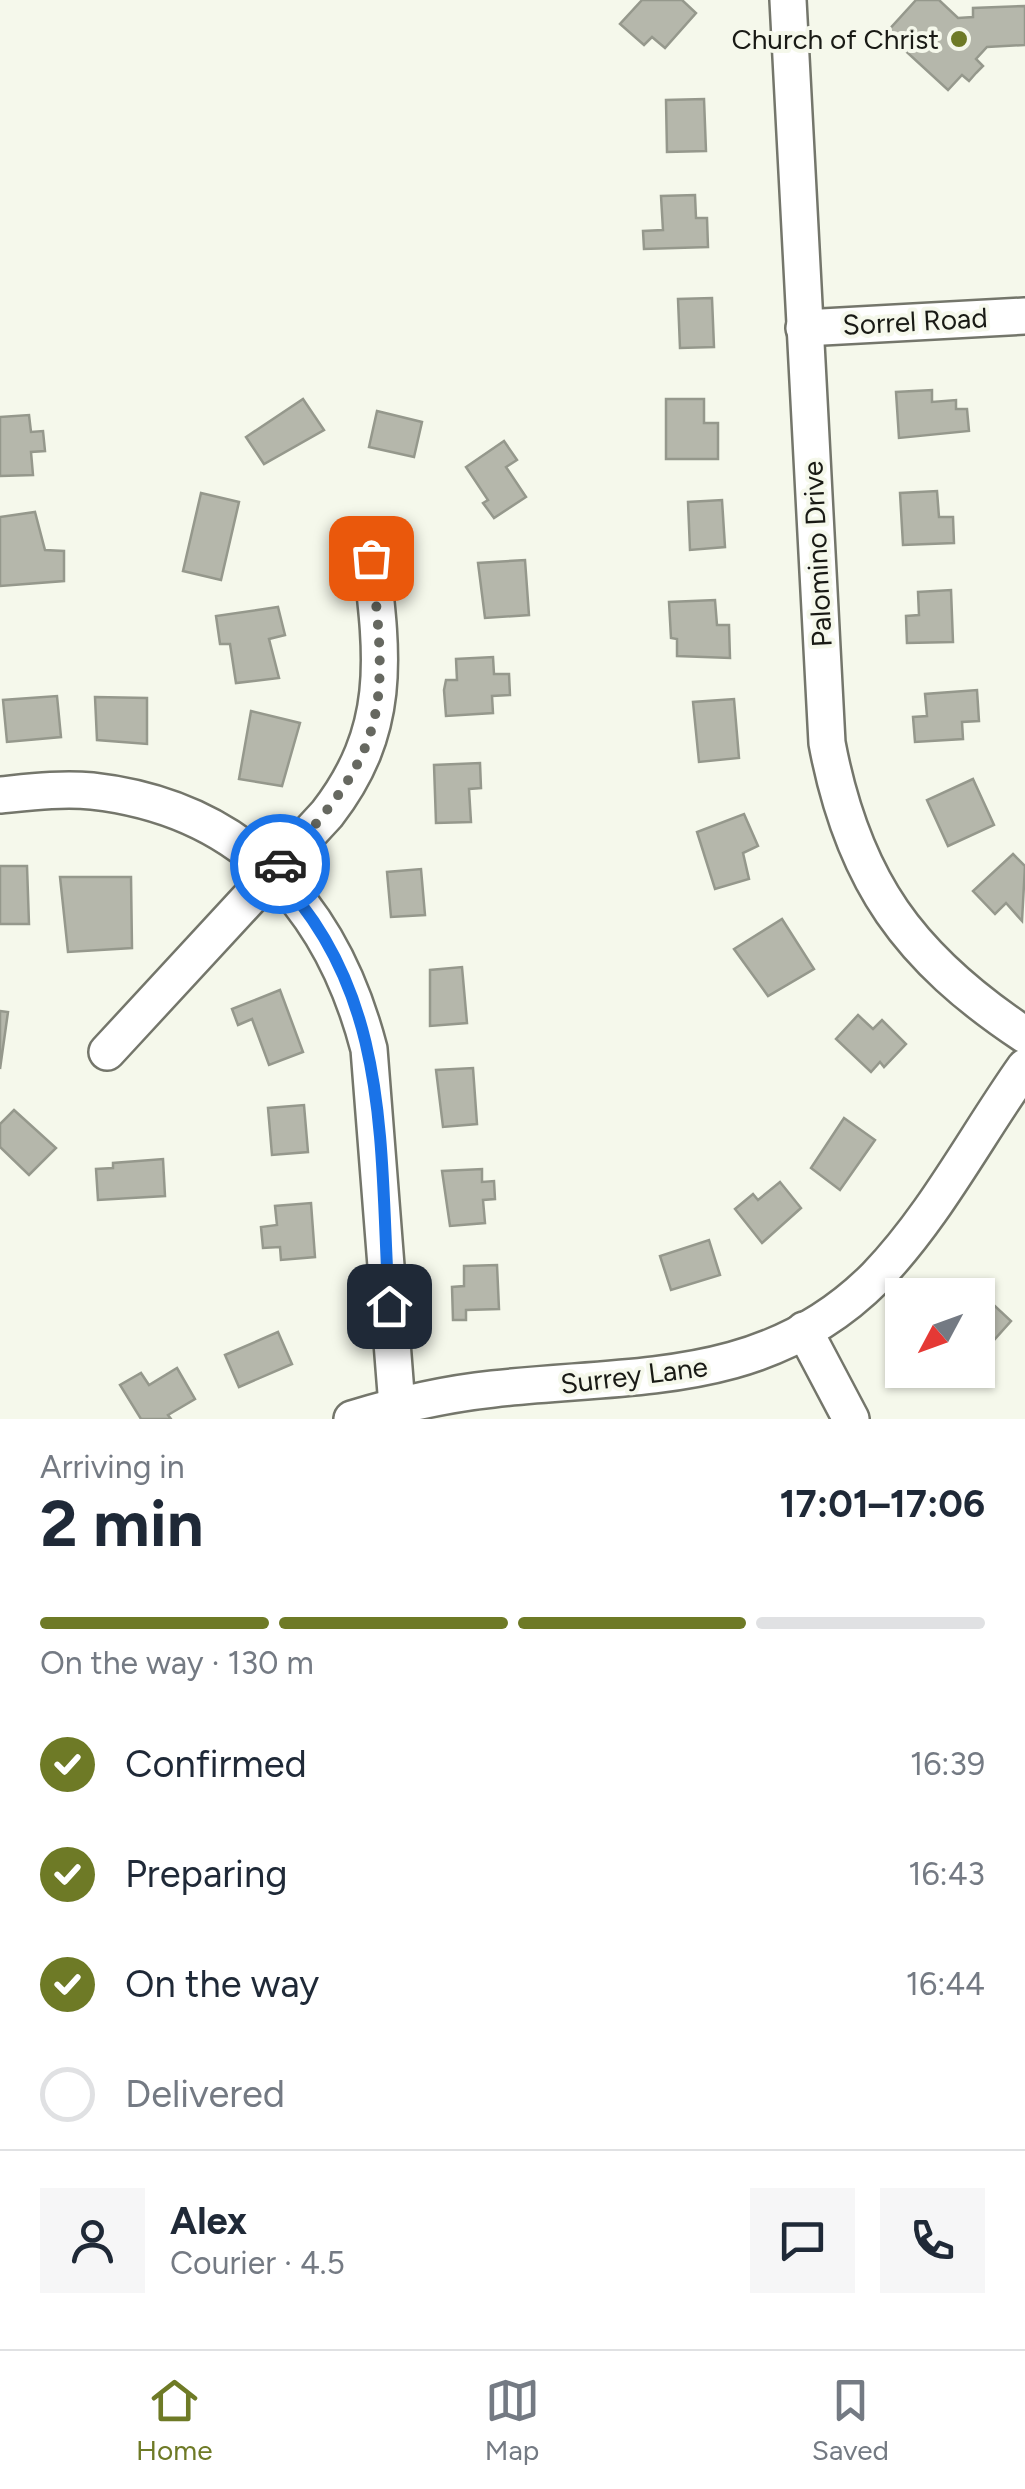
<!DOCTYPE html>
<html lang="en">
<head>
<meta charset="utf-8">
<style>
  body { margin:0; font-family:Figtree,sans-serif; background:#f6f6f7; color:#1f2937; height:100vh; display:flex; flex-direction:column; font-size:38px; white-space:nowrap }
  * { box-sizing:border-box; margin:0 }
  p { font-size:32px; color:#747a83 }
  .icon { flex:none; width:55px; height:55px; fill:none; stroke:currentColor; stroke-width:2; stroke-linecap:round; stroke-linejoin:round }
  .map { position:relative; height:1419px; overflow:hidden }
  .panel { display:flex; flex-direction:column; background:#fff; flex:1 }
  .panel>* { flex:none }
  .needle { width:65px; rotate:229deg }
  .controls { position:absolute; left:885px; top:1278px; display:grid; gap:20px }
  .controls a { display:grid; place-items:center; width:110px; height:110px; border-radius:0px; background:#fff; box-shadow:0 2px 8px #0004; font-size:50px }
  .pin { position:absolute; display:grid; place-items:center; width:85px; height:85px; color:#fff; margin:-42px; border-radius:20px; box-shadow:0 5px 15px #0006 }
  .courier { position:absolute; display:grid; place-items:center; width:100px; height:100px; margin:-50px; border:8px solid #1a73e8; border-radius:50%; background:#fff; color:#222; box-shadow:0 2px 12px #0007 }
  .summary em { font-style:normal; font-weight:700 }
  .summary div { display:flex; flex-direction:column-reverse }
  .summary { display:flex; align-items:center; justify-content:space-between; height:170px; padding:0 40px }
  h1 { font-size:65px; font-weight:700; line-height:75px }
  .bar { display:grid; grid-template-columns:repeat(4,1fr); gap:15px 10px; align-content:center; height:120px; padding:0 40px }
  .bar i { height:12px; border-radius:8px; background:#e0e1e3 }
  .bar .active { background:#6e7a26 }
  .bar p { grid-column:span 4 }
  .line { display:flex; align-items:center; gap:25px; padding:0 40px; border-top:2px solid #e0e1e3 }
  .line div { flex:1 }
  .round { display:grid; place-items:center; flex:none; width:105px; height:105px; border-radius:0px; background:#f6f6f7 }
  ol { padding:0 40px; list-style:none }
  li { display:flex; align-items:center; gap:30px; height:110px }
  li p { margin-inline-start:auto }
  li .icon { padding:10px; border-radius:50%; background:#6e7a26; color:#fff; stroke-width:4 }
  li:last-child { color:#747a83 }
  li i { width:55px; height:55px; border:5px solid #e0e1e3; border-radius:50% }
  .tabs { display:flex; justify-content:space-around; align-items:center; height:140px; border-top:2px solid #e0e1e3; background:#fff; font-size:28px; color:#747a83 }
  .tabs a { display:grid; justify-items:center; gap:5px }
  .tabs .active { color:#6e7a26 }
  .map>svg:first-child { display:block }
  .building { fill:#b5b7ab; stroke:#95988c; stroke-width:2.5 }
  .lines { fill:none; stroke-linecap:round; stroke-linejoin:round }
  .minor-casing { stroke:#74766b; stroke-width:40 }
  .minor { stroke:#fff; stroke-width:35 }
  .done { stroke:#666860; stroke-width:10; stroke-dasharray:0 18 }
  .route { stroke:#1a73e8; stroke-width:12 }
  .poi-dot { fill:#6e7a26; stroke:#f5f8eb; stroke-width:4 }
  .labels { text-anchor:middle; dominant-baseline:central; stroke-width:8; stroke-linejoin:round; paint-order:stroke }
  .poi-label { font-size:28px; fill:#191a15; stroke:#f5f8eb; text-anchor:end }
  .street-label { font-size:28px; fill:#191a15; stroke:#f5f8eb }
</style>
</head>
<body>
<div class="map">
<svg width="1025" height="1419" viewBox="0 0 1025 1419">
  <rect width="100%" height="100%" fill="#f5f8eb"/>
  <g class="building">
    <polygon points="642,0 682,0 696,13 665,48 652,37 644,45 620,24"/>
    <polygon points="916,0 939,0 958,18 973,17 973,8 1025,6 1025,45 987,47 976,59 983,66 976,73 969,81 962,75 948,90 886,33"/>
    <polygon points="704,99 706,151 667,152 666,100"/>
    <polygon points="695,195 696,218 707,218 708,247 644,249 643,231 663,230 661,196"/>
    <polygon points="712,298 714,347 680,348 678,299"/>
    <polygon points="932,390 932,402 956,400 956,409 967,409 969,431 899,438 896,392"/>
    <polygon points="303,399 324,430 264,464 246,437"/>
    <polygon points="666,399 704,399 704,423 718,423 718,459 666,459"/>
    <polygon points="377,411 422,422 414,457 369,447"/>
    <polygon points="29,415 31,432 43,431 45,451 31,452 33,475 0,476 0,417"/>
    <polygon points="504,441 517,460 506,467 526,497 494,518 483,503 488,500 466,467"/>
    <polygon points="937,491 939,517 953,517 954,543 903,545 900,493"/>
    <polygon points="201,493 239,502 221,580 183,571"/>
    <polygon points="722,500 725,547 690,550 688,502"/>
    <polygon points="35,512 45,550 64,551 64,581 0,586 0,517"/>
    <polygon points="525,560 529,615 485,618 478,563"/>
    <polygon points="951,590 953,642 907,643 906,616 919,615 918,592"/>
    <polygon points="715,600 717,625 729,625 730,658 677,656 677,639 671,638 669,602"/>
    <polygon points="278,607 285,635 269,639 279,678 236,683 230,644 220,644 216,616"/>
    <polygon points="493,657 494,674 509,674 510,695 492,696 493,713 446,716 444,690 446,680 457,680 456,659"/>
    <polygon points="977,690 979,721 962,722 963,739 915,742 913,717 927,716 925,694"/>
    <polygon points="57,696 61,737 7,742 3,700"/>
    <polygon points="95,697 147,698 147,744 97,740"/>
    <polygon points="734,699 739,758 699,762 693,702"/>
    <polygon points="251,711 300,723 282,786 239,779"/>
    <polygon points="480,763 481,788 469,789 471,822 436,823 434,765"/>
    <polygon points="973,779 994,825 948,846 927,800"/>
    <polygon points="744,814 758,846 743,853 749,879 715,889 697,832"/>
    <polygon points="1013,854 1025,866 1022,921 1006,903 995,914 973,891"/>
    <polygon points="0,866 27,866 29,924 0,924"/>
    <polygon points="421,869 425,915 391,917 387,872"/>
    <polygon points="60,877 131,877 132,948 68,952"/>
    <polygon points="782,919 814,969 768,996 734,949"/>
    <polygon points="462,967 467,1023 430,1026 430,970"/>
    <polygon points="280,990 303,1052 269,1065 252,1019 238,1025 232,1009"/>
    <polygon points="0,1011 8,1012 0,1069"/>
    <polygon points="858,1015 873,1029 882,1020 906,1044 884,1067 880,1062 871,1072 836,1039"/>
    <polygon points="473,1068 477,1124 443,1127 436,1070"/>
    <polygon points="304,1105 308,1152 272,1155 268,1108"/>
    <polygon points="14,1110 56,1148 29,1175 0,1147 0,1124"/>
    <polygon points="844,1118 875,1140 840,1190 811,1168"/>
    <polygon points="163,1159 165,1196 98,1200 96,1169 113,1168 113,1163"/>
    <polygon points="482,1169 482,1182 494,1181 495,1199 483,1200 485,1223 450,1226 442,1171"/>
    <polygon points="780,1182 801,1208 762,1243 735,1209 753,1194 758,1200"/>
    <polygon points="311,1203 315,1257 281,1260 280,1247 263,1248 261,1227 277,1225 275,1206"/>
    <polygon points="709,1240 720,1275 671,1290 660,1256"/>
    <polygon points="497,1265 499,1309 466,1310 466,1320 453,1320 452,1287 464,1286 464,1266"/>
    <polygon points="983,1295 1011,1321 978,1358 978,1301"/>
    <polygon points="278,1332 292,1364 239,1387 225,1355"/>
    <polygon points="177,1368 195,1399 168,1415 171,1419 141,1419 120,1385 141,1373 149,1385"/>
  </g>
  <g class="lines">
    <defs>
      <g id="minor">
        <path d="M788 0 827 743C853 881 909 958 1025 1035"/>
        <polyline points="804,328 1025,316"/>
        <path d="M0 795C30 792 62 788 92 791 244 808 332 907 369 1049L397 1406"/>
        <path d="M107 1052 327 814C392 730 383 658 371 558"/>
        <polyline points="804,1330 851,1419"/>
        <path d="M352 1419C398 1405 445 1394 493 1389 633 1373 766 1388 876 1277 935 1216 976 1136 1025 1067"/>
      </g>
    </defs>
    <use href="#minor" class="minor-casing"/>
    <use href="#minor" class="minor"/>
  </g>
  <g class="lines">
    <path class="done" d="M280 864C388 749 389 710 371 558"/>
    <path class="route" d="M280 864 273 872C393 992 379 1149 389 1306"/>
  </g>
  <circle class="poi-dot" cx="959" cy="39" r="10"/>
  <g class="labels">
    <g class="poi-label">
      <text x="939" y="39">Church of Christ</text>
    </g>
    <g class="street-label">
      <text transform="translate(915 321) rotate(-3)">Sorrel Road</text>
      <text transform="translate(817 554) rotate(-93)">Palomino Drive</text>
      <text transform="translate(634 1375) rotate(-7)">Surrey Lane</text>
    </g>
  </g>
</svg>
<div class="controls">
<a><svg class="needle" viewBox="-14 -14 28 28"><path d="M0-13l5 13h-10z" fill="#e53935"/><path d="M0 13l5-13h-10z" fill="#747a83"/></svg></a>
</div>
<div class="pin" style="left:371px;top:558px;background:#ea580c"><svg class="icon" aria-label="bag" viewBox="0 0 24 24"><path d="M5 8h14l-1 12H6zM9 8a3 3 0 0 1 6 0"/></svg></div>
<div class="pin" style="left:389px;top:1306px;background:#1f2937"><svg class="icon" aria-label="home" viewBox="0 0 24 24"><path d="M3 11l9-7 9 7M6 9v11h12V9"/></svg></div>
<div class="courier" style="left:280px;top:864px"><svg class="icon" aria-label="car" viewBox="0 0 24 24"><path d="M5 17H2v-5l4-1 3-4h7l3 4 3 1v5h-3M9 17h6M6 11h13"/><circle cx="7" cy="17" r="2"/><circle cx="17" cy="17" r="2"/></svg></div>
</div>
<section class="panel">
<div class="summary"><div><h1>2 min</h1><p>Arriving in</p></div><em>17:01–17:06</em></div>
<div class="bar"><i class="active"></i><i class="active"></i><i class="active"></i><i></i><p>On the way · 130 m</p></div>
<ol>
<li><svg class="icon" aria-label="check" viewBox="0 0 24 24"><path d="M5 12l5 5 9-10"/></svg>Confirmed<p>16:39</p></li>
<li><svg class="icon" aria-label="check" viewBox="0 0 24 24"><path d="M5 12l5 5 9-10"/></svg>Preparing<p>16:43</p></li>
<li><svg class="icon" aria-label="check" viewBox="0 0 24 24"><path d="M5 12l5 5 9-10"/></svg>On the way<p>16:44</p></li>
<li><i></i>Delivered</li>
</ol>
<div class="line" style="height:180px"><a class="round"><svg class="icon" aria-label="person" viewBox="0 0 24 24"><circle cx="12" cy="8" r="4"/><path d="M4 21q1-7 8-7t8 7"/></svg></a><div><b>Alex</b><p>Courier · 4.5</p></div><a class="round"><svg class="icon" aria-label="chat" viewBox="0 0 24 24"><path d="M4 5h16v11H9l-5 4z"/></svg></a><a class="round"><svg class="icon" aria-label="phone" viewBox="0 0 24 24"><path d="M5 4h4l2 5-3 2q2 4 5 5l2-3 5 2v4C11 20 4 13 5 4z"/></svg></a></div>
</section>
<nav class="tabs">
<a class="active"><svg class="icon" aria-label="home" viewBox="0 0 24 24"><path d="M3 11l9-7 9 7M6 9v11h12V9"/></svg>Home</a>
<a><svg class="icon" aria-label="map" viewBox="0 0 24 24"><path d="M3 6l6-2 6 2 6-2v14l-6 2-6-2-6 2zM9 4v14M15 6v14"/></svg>Map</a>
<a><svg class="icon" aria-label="saved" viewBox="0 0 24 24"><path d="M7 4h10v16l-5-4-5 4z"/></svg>Saved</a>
</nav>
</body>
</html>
